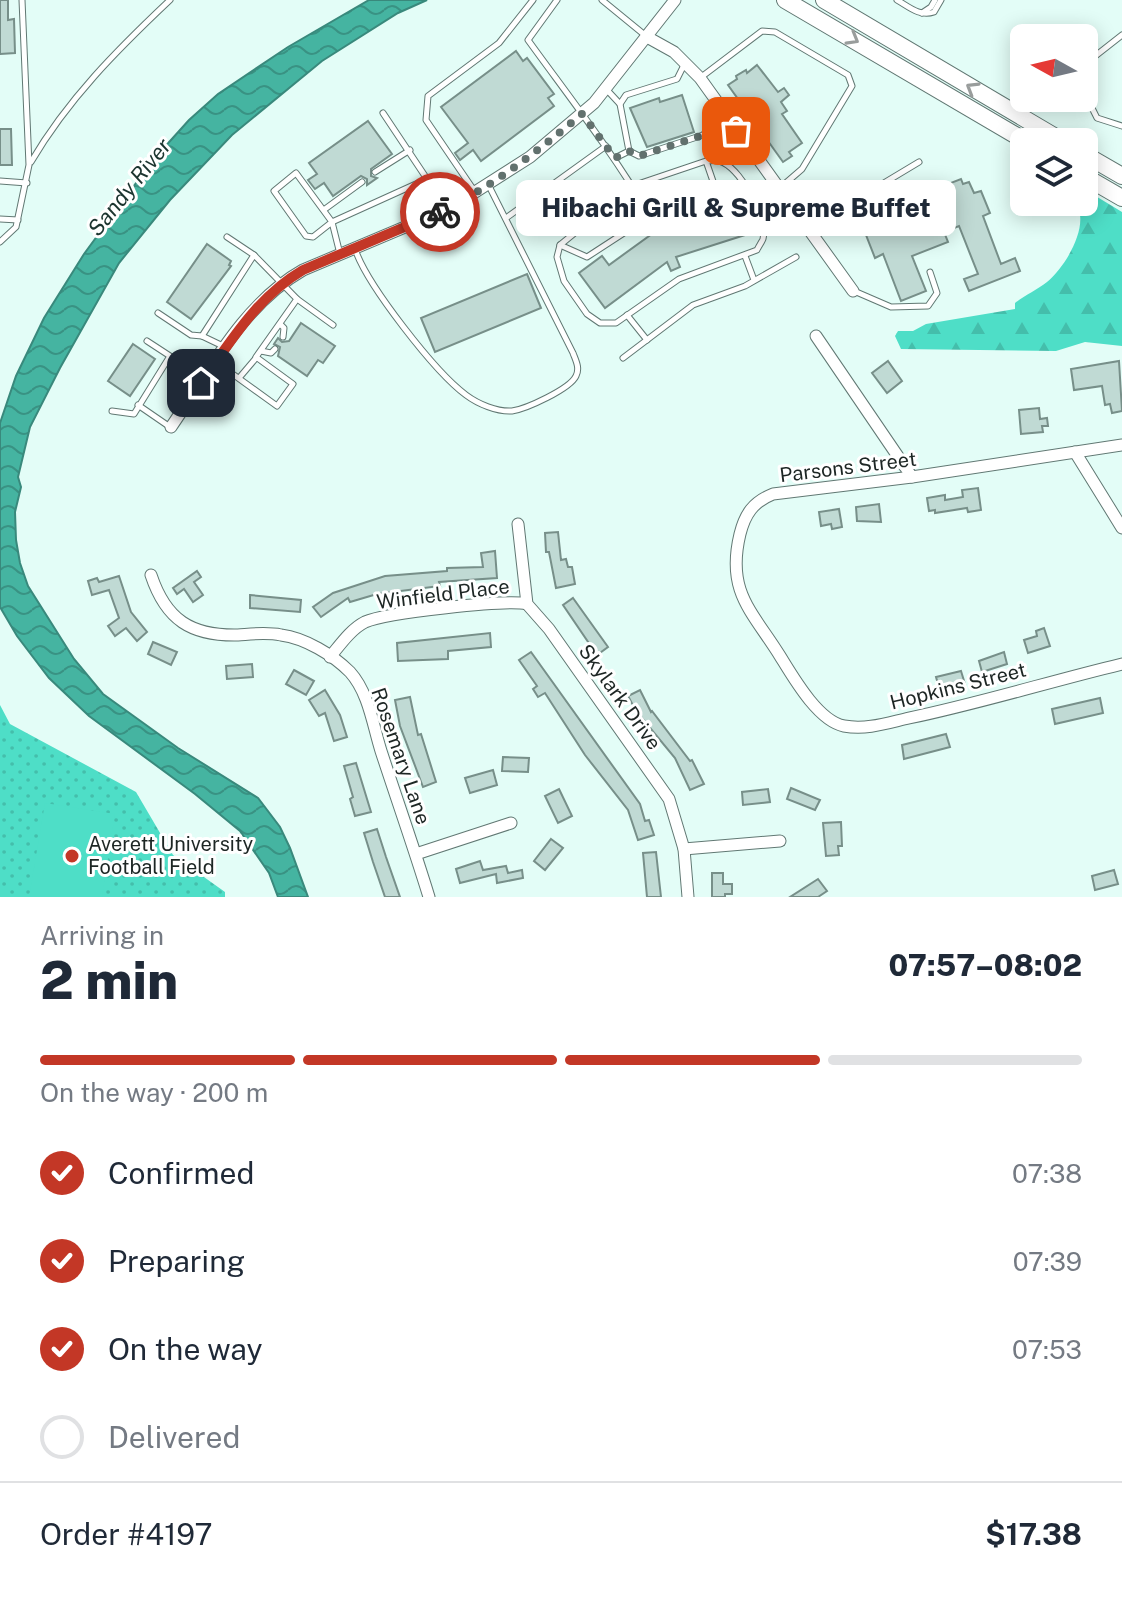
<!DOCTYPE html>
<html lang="en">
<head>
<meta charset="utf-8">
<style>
  body { margin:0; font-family:"Public Sans",sans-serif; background:#f6f6f7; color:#1f2937; height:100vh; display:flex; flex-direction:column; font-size:30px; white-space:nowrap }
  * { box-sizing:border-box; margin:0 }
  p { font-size:26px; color:#747a83 }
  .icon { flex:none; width:44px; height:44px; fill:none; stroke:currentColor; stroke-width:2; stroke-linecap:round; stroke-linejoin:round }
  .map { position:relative; height:897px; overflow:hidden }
  .drawer { display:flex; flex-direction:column; background:#fff; flex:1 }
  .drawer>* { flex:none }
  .needle { width:52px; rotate:278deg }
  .fabs { position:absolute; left:1010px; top:24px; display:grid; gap:16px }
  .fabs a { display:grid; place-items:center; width:88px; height:88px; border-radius:12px; background:#fff; box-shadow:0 4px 20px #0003; font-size:40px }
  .pin { position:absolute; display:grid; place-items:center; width:68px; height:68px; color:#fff; margin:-34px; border-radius:16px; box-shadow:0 4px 12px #0006 }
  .courier { position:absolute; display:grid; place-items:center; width:80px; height:80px; margin:-40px; border:6px solid #c33726; border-radius:50%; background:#fff; color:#222; box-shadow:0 2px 10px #0007 }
  .bubble { position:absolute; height:56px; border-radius:12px; background:#fff; box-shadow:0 4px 20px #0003; font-size:26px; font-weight:800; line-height:56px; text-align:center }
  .head em { font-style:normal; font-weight:800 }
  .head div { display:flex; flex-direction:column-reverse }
  .head { display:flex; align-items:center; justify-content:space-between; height:136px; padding:0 40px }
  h1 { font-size:52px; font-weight:800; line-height:60px }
  .bar { display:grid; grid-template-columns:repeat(4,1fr); gap:12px 8px; align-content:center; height:96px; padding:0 40px }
  .bar i { height:10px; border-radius:6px; background:#e0e1e3 }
  .bar .on { background:#c33726 }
  .bar p { grid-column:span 4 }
  .line { display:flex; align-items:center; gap:20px; padding:0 40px; border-top:2px solid #e0e1e3 }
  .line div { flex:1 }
  ol { padding:0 40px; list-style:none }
  li { display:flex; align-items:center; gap:24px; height:88px }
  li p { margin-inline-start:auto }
  li .icon { padding:8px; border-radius:50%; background:#c33726; color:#fff; stroke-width:4 }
  li:last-child { color:#747a83 }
  li i { width:44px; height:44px; border:4px solid #e0e1e3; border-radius:50% }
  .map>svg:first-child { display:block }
  .green { fill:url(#green-dots) }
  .forest { fill:url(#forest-firs) }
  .pitch { fill:#4edec7 }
  .water { fill:url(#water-waves); stroke:#39897c; stroke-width:2 }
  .building { fill:#c0dad4; stroke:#778f89; stroke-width:2 }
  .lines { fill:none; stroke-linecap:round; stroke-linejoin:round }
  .lane-casing { stroke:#617873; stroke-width:7 }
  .street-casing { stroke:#617873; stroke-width:13 }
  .secondary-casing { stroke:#617873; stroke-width:18 }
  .lane { stroke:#fff; stroke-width:5 }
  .street { stroke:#fff; stroke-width:11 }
  .secondary { stroke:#fff; stroke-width:16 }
  .oneway { stroke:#999d9c }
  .done { stroke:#62716e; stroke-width:8; stroke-dasharray:0 14.4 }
  .route { stroke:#c33726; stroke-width:10 }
  .poi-dot { fill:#c33726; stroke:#fff; stroke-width:3 }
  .labels { text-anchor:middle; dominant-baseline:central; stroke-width:6; stroke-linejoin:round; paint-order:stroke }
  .street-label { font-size:20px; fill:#1d2624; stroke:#fff }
  .poi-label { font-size:20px; fill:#1d2624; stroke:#fff; text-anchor:start }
  .water-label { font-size:22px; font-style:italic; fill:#1b342f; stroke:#fff }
</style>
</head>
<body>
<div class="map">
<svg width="1122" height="897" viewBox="0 0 1122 897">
  <defs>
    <pattern id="green-dots" width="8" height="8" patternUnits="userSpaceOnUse" patternTransform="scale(2)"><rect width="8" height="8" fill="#4edec7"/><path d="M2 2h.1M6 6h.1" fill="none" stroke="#44beab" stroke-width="1.8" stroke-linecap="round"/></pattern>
    <pattern id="forest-firs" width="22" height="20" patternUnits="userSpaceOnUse" patternTransform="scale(2)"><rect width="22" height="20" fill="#4edec7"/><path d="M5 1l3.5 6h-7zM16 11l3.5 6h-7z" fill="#44beab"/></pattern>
    <pattern id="water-waves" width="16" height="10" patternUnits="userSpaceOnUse" patternTransform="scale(2)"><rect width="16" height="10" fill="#45b4a1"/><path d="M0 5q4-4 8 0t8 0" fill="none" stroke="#399283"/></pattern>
  </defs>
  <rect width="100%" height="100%" fill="#e3fdf7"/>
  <polygon class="green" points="0,705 10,724 136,792 173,855 225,892 225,897 0,897"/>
  <path class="forest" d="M1084 189 1122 212V346L1085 342 1056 351 901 349 895 336 898 331H913L926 324 1015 309V303C1025 295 1037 290 1047 282 1064 268 1083 236 1080 215L1064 202H1084Z"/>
  <polygon class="pitch" points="45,803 115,814 102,897 29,897"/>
  <polygon class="water" points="369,0 427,0 398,13 322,61 232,135 170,200 119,263 60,368 30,427 18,477 21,487 15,512 16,540 20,563 28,586 74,659 103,694 178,748 258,798 280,827 290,848 308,897 278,897 269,873 240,831 195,794 89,716 49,678 17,636 0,607 0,423 16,376 44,318 84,254 153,160 189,120 218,94 288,47"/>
  <g class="building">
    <polygon points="0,0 8,0 8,20 14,19 15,53 0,54"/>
    <polygon points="516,51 523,61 527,58 554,94 548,98 554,106 481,161 473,150 460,160 455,153 468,143 441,107"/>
    <polygon points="757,65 778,92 784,88 789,95 781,102 787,111 782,114 802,143 789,152 792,156 783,162 728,85 737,79 736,76 746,70 747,73"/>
    <polygon points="682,95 694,132 647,147 630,108 659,98 660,102"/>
    <polygon points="368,121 392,154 371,169 371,176 377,178 367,185 367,179 361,176 333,196 324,183 315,189 308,180 317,174 309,163"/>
    <polygon points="0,129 11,129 12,165 0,165"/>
    <polygon points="961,179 963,184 969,182 974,193 981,191 990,213 983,216 1001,264 1015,258 1020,271 969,291 964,279 978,274 959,226 944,232 948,242 912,256 926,291 901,301 883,254 875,258 866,235 872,232 867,220 874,217 872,213 888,206 890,211 895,209 896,212 915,204 910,193 920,189 925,200 944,193 949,188 948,184"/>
    <polygon points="739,203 748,234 676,257 680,267 671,271 667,262 605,308 579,273 602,256 609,265 649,236 646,234 657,226 663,225 665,229"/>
    <polygon points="207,244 231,261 229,265 231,266 191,319 167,302"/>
    <polygon points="527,274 541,308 435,352 421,318"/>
    <polygon points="301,323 335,346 323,363 318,360 307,376 278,356 280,347 274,344 278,338 282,342 289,341"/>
    <polygon points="133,344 155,359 130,396 108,381"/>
    <polygon points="888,361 902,381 887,393 872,373"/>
    <polygon points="1119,361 1122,411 1112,413 1110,404 1105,405 1102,386 1074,390 1071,369"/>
    <polygon points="1039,408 1040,419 1047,418 1048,426 1042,426 1043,432 1021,434 1019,410"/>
    <polygon points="978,488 981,510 968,512 967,508 935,513 935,510 929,511 927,498 945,495 945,500 963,497 962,490"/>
    <polygon points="879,504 881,522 857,521 856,507"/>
    <polygon points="839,509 842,527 832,529 831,524 821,526 819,512"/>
    <polygon points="558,532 561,560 566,559 568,567 572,567 575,584 556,588 549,552 546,552 545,533"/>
    <polygon points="495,551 497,578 439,582 440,586 377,594 350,602 348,598 321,617 313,607 333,593 385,576 447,571 447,568 483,567 481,553"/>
    <polygon points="197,571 201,577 194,582 203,595 193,602 184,589 177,594 173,588"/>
    <polygon points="119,576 131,612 147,632 137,641 126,628 115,636 108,626 119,618 109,590 92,595 88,581 97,578 99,582"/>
    <polygon points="250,595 301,600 300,612 250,608"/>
    <polygon points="573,598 608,647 597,655 563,605"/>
    <polygon points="1044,628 1050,646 1028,653 1024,640 1037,636 1036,631"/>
    <polygon points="490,633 491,647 448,651 448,659 398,661 397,643"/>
    <polygon points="153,642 177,652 171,665 148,654"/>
    <polygon points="531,652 640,804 645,821 649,820 654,835 638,840 628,810 585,755 545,693 538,697 533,689 537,686 519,660"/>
    <polygon points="1004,652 1007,664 982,672 979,661"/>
    <polygon points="252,664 253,677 227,679 226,666"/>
    <polygon points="294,670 314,681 306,695 286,684"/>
    <polygon points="961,671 965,684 940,691 936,677"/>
    <polygon points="325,690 340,715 347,737 334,741 325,713 319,716 309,700"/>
    <polygon points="640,690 651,712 652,711 690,761 692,760 704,784 690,790 675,758 636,711 628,696"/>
    <polygon points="410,697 418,735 421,734 436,782 423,787 400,726 395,700"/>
    <polygon points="1100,698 1103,713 1055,724 1052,709"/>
    <polygon points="946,734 950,747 904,759 902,745"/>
    <polygon points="503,757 529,758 528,772 502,771"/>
    <polygon points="356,763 371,812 355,816 350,799 353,797 344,766"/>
    <polygon points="493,770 497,785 470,793 465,778"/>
    <polygon points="791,788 820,800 815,810 787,799"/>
    <polygon points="559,789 572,816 558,823 545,796"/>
    <polygon points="768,789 770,802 743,805 742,792"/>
    <polygon points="841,822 842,846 838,846 839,855 826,856 823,823"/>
    <polygon points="377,829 386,857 400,897 385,897 373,862 364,833"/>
    <polygon points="551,839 563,848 545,870 534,861"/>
    <polygon points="656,852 661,897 647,897 643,853"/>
    <polygon points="480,861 483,870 506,866 508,873 522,870 523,878 497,883 496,874 460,883 456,869"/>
    <polygon points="1114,870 1118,884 1095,890 1092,876"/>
    <polygon points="712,873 723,873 723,884 732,884 732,894 725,894 725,897 712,897"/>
    <polygon points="818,879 827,891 818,897 790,897"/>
  </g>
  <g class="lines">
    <defs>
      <g id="lane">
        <path d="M557 0 528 40C570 98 614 154 650 216L716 190 706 161 632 186 560 245 557 257 564 281 587 314 600 323H616L679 279 757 250C757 249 763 240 763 239 768 218 742 172 724 163 718 159 712 161 706 161"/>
        <polyline points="602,0 646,36"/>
        <path d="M897 0C909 7 920 17 934 12L941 0"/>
        <polyline points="922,13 931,7 935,0"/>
        <polyline points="1122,35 1094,57 1086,96 1097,118 1122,126"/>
        <polyline points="685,63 677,79 626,95 620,104 629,151 639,156 703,135 716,122 726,117"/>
        <polyline points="700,78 762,31 775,32 848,75 852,86 802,169 780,188"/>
        <polyline points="607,90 620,104"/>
        <polyline points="383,113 427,179 449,207"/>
        <polyline points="615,158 629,151"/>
        <path d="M31 162C68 99 117 50 170 0"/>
        <polyline points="375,172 410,150"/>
        <polyline points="0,181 27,183"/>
        <polyline points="475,192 426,120 428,96 499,43 533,0"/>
        <polyline points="325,209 362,182"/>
        <polyline points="506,218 606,146"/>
        <polyline points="0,219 18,220"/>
        <polyline points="813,232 849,204 919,162"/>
        <polyline points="227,237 254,255"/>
        <polyline points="0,242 16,227 29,165 22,0"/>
        <polyline points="560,245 587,257 650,216"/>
        <path d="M355 249C367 285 435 372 466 395 478 404 497 412 512 411 526 409 570 389 576 376 580 368 576 361 573 353L489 186"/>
        <polyline points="340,254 332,222 296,173 274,191 306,236 313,237 332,222 427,179"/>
        <polyline points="745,256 754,280"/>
        <polyline points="854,291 891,307 928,306 937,293 930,272"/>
        <polyline points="297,299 333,325"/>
        <polyline points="158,313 191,335 202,336 225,347"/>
        <polyline points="627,315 647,340"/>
        <polyline points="280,324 284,328 283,337"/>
        <polyline points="202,336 254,255 297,299 256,357 293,384 277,406 216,362"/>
        <polyline points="261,351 271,353 275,349"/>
        <polyline points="623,358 693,305 745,286 796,257"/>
        <polyline points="239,378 256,358"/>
        <polyline points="138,405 170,427"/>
        <polyline points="112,411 134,414 170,356 147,341"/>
      </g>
      <g id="street">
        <polyline points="647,37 674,52 700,78 853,291"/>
        <polyline points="816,336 912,477"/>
        <path d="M171 427C209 372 243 304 303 270L450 208 530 157 594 103 675 0"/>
        <path d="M1122 445 912 477 773 494C753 502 745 514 740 534 726 592 752 611 780 656 793 677 818 721 844 726 867 730 887 723 909 718 981 703 1051 681 1122 664"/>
        <polyline points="1075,452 1122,528"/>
        <polyline points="518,524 527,604 549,629 669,799 684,849 688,897"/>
        <path d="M151 575C166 620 191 636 238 635 252 634 266 632 281 635 305 638 333 655 350 672 369 693 373 726 381 751 397 800 414 848 429 897"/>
        <path d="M330 657C340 645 351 629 365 622 385 613 507 599 527 604"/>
        <polyline points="684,849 780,841"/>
        <polyline points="416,854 511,823"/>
      </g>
      <g id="secondary">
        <polyline points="785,0 1027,142"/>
        <polyline points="824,0 1064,142"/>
        <polyline points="1084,154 1122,176"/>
        <polyline points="1084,176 1122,198"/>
      </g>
    </defs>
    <use href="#lane" class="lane-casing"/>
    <use href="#street" class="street-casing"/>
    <use href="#secondary" class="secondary-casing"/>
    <use href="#lane" class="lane"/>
    <use href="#street" class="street"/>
    <use href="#secondary" class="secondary"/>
  </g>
  <defs><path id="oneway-chevron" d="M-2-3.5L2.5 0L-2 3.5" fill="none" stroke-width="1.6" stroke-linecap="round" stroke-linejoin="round" transform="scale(2)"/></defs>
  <g class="oneway">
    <use href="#oneway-chevron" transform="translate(853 39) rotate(30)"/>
    <use href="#oneway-chevron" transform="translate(972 88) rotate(-149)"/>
  </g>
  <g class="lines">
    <path class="done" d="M440 212C492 187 538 151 582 114L615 158 629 151 639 156 703 135 716 122 727 117 736 131"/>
    <path class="route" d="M201 383C231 341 257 297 303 270L440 212"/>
  </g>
  <circle class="poi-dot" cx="72" cy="856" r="8"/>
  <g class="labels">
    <g class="street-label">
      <text transform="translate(848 467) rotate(-7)">Parsons Street</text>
      <text transform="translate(443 594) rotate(-7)">Winfield Place</text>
      <text transform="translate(958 686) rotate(-14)">Hopkins Street</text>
      <text transform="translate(620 697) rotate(54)">Skylark Drive</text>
      <text transform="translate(401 756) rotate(71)">Rosemary Lane</text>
    </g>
    <g class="poi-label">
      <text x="88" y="844">Averett University<tspan x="88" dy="23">Football Field</tspan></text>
    </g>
    <g class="water-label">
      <text transform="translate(129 187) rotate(-51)">Sandy River</text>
    </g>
  </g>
</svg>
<div class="fabs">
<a><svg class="needle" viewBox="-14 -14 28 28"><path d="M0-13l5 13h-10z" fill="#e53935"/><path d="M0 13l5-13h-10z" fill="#747a83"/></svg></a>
<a><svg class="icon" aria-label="layers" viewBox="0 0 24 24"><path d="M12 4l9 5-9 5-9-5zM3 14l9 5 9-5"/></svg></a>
</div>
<div class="pin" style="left:736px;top:131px;background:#ea580c"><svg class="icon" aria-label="bag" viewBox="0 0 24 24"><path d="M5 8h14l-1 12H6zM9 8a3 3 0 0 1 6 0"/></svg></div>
<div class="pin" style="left:201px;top:383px;background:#1f2937"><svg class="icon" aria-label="home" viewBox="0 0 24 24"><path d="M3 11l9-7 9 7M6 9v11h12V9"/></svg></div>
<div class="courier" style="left:440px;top:212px"><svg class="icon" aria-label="bike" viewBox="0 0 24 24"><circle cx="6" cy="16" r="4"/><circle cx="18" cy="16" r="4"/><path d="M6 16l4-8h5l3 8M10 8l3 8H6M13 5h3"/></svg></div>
<div class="bubble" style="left:516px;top:180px;width:440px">Hibachi Grill &amp; Supreme Buffet</div>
</div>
<section class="drawer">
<div class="head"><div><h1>2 min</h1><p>Arriving in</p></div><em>07:57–08:02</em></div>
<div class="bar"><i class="on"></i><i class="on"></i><i class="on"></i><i></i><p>On the way · 200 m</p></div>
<ol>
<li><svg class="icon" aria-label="check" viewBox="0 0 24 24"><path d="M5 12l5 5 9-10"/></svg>Confirmed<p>07:38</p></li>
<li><svg class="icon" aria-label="check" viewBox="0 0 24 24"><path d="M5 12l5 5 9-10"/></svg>Preparing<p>07:39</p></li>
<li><svg class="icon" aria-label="check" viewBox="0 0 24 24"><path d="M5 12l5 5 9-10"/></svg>On the way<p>07:53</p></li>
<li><i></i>Delivered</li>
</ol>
<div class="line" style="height:104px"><div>Order #4197</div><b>$17.38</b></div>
</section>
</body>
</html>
